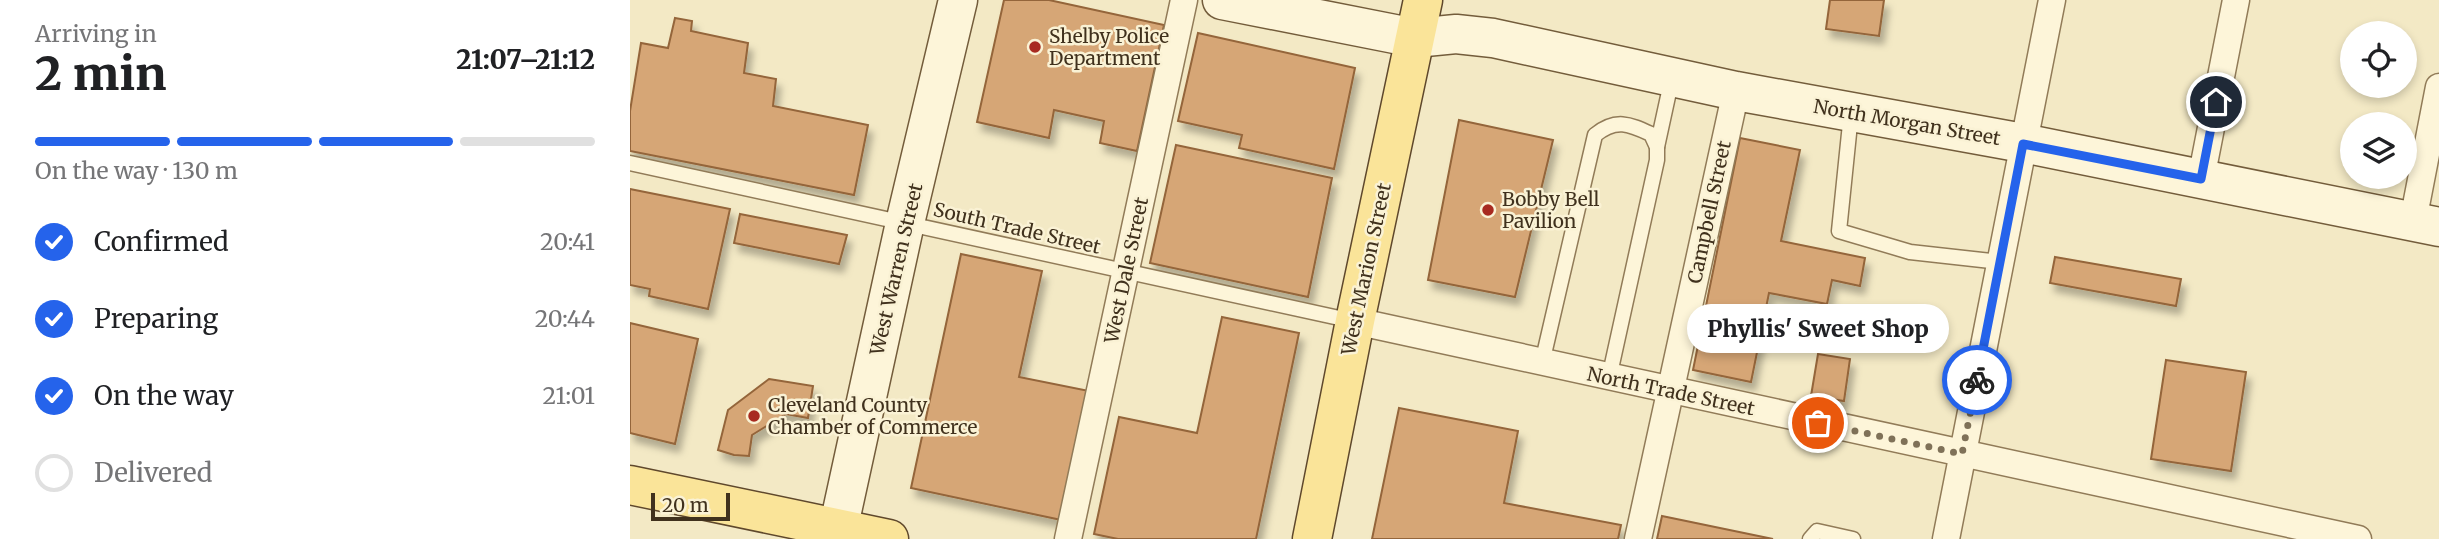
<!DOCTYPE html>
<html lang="en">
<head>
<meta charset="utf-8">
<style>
  body { margin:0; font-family:Merriweather,serif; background:#f6f6f6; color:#202124; height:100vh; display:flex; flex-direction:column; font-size:26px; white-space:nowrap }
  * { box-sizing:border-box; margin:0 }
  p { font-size:23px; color:#757577 }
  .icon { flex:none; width:38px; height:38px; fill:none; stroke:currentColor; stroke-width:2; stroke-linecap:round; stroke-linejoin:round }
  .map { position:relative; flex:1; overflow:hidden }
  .side { display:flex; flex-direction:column; background:#fff; width:630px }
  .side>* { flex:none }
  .fabs { position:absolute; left:1710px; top:21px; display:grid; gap:14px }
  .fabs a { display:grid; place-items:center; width:77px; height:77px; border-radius:50%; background:#fff; box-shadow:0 4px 10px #0003; font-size:35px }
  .scale { position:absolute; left:21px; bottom:18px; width:79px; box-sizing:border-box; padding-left:7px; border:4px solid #40311d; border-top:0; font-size:19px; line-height:24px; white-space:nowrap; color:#40311d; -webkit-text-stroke:5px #faf2d5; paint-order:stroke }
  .pin { position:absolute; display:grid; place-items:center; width:60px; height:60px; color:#fff; margin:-30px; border:4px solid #fff; border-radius:50%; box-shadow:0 2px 7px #0007 }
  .courier { position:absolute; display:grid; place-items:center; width:70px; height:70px; margin:-35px; border:5px solid #2563eb; border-radius:50%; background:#fff; color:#222; box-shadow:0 2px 9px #0007 }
  .bubble { position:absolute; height:49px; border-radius:24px; background:#fff; box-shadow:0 4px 10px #0003; font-size:23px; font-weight:800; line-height:49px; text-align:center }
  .head em { font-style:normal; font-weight:800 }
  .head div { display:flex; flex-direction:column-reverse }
  .head { display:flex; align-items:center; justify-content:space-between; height:119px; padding:0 35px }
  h1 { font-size:46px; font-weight:800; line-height:52px }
  .bar { display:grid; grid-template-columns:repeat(4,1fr); gap:10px 7px; align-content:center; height:84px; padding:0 35px }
  .bar i { height:9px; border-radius:5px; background:#e0e0e0 }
  .bar .active { background:#2563eb }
  .bar p { grid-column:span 4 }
  ol { padding:0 35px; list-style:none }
  li { display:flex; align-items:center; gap:21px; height:77px }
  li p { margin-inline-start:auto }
  li .icon { padding:7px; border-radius:50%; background:#2563eb; color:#fff; stroke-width:4 }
  li:last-child { color:#757577 }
  li i { width:38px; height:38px; border:4px solid #e0e0e0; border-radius:50% }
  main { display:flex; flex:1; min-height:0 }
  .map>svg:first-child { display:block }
  .building { fill:#d6a676; stroke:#94653a; stroke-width:2; filter:url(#shadow) }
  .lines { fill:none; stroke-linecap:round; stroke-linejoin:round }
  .lane-casing { stroke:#917b58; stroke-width:17 }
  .street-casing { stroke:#917b58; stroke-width:29 }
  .secondary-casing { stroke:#735c3b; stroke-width:41 }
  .primary-casing { stroke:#5f482c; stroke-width:41 }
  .lane { stroke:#fdf5d9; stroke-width:14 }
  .street { stroke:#fdf5d9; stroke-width:26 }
  .secondary { stroke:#fdf5d9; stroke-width:38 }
  .primary { stroke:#fae499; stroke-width:38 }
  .done { stroke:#7f7158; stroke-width:7; stroke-dasharray:0 12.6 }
  .route { stroke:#2563eb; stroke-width:9 }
  .poi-dot { fill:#a82a20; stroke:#faf2d5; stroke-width:2.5 }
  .labels { text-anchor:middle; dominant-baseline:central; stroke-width:5; stroke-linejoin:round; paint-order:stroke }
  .poi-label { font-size:19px; fill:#40311d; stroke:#faf2d5; text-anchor:start }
  .street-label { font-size:19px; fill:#40311d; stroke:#faf2d5 }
</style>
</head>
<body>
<main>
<section class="side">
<div class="head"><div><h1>2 min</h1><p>Arriving in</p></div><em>21:07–21:12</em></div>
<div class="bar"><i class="active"></i><i class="active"></i><i class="active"></i><i></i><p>On the way · 130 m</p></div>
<ol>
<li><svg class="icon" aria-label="check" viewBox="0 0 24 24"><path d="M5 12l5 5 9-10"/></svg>Confirmed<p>20:41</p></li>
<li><svg class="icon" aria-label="check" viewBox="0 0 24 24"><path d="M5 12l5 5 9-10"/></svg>Preparing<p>20:44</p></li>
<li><svg class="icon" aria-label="check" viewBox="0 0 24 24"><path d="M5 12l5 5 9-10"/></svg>On the way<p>21:01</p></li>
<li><i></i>Delivered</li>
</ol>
</section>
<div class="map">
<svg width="1809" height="539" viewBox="0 0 1809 539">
  <defs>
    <filter id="shadow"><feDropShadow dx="4.5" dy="8" stdDeviation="3.5" flood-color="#0004"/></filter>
  </defs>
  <rect width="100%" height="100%" fill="#f3e9c5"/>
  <g class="building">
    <polygon points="374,0 419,0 534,25 507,151 470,143 474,121 424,110 419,138 347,122"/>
    <polygon points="1200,0 1254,0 1249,36 1196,29"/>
    <polygon points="45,18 62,21 61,31 118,43 114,73 146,79 143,106 238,125 224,195 0,151 0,111 11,43 38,48"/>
    <polygon points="568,33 725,68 704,169 609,148 612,135 548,121"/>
    <polygon points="829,120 923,140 885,297 798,280"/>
    <polygon points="1110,138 1170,150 1151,241 1235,258 1230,286 1202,280 1197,304 1139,293 1121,382 1063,370"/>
    <polygon points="546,145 702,178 678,297 520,263"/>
    <polygon points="0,189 100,209 78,309 19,296 20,289 0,285"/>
    <polygon points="110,214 217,235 209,264 104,243"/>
    <polygon points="331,254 412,271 389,377 464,392 436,521 281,488"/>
    <polygon points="1425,257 1551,279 1546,306 1420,283"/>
    <polygon points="592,317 669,333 626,539 488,539 464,534 489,417 567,433"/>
    <polygon points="0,323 68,339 45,444 0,433"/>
    <polygon points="1188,354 1220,359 1214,401 1181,396"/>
    <polygon points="1536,360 1616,372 1601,471 1521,459"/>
    <polygon points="139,379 183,386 178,418 156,414 122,435 119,456 104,455 88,450 98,410"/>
    <polygon points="769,408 888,431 874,503 991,525 988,539 742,539"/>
    <polygon points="1032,516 1143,539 1027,539"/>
  </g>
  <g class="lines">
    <defs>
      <g id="lane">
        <polyline points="1221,114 1209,231 1280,252 1370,262"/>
        <polyline points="1027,147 1042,78"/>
        <polyline points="0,163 723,321"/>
        <path d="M912 363 965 135C986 118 999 124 1021 134L1027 147V160L979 378"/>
        <polyline points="1180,539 1187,531 1223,539"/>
      </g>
      <g id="street">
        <polyline points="1571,179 1606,0"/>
        <polyline points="1783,221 1809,87"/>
        <polyline points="725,321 1728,539"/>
        <polyline points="438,539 554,0"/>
        <polyline points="1008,539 1106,91"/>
        <polyline points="1316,539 1422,0"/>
      </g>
      <g id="secondary">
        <polyline points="592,0 785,38 826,34 863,38 1106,91 1393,143 1809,227"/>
        <polyline points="206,539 275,223 328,0"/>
      </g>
      <g id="primary">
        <polyline points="0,485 259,539"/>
        <polyline points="682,539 725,321 793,0"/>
      </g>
    </defs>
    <use href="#lane" class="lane-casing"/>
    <use href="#street" class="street-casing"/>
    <use href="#secondary" class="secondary-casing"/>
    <use href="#primary" class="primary-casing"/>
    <use href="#lane" class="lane"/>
    <use href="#street" class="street"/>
    <use href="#secondary" class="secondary"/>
    <use href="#primary" class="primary"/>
  </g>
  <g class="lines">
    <polyline class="done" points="1188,423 1332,454 1347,380"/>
    <polyline class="route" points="1347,380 1393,144 1571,179 1586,102"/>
  </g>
  <g class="poi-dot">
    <circle cx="405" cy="47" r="7"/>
    <circle cx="858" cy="210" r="7"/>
    <circle cx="124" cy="416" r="7"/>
  </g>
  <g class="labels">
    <g class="poi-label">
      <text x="419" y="36">Shelby Police<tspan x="419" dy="22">Department</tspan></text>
      <text x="872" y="199">Bobby Bell<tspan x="872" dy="22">Pavilion</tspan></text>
      <text x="138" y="405">Cleveland County<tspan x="138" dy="22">Chamber of Commerce</tspan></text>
    </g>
    <g class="street-label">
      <text transform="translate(1277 122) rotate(10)">North Morgan Street</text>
      <text transform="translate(1079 212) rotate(-78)">Campbell Street</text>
      <text transform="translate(387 228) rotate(13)">South Trade Street</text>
      <text transform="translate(266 269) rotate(-77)">West Warren Street</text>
      <text transform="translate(736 269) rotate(-78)">West Marion Street</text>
      <text transform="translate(496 270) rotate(-78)">West Dale Street</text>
      <text transform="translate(1041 391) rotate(12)">North Trade Street</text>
    </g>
  </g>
</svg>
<div class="fabs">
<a><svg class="icon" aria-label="locate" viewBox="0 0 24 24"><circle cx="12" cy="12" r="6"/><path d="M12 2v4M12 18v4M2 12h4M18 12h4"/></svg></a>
<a><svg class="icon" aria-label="layers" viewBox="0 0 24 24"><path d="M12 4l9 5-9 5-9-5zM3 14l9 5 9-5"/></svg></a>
</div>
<div class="scale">20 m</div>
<div class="pin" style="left:1188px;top:423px;background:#ea580c"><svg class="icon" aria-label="bag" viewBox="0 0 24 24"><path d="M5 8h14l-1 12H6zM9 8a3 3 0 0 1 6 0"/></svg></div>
<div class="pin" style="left:1586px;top:102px;background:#1f2937"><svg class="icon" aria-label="home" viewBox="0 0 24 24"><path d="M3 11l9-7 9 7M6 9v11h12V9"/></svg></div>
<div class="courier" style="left:1347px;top:380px"><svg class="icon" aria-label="bike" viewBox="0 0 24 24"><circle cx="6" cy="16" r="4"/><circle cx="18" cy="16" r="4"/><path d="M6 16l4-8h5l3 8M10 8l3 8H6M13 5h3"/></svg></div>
<div class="bubble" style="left:1057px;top:304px;width:262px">Phyllis' Sweet Shop</div>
</div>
</main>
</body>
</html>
